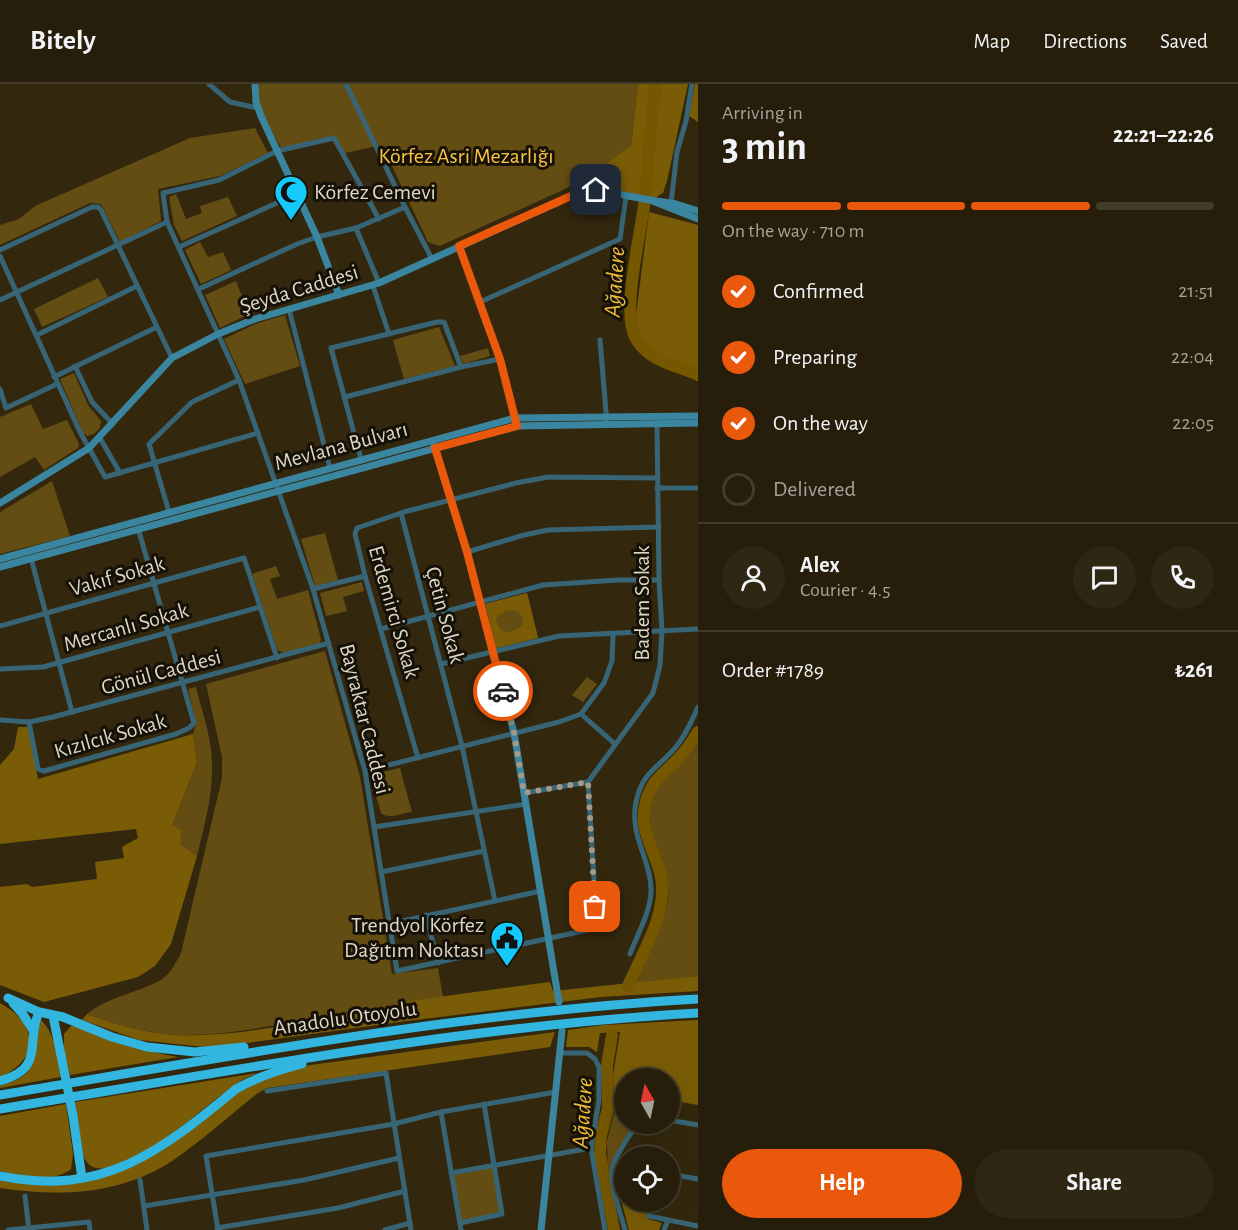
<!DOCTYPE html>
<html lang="en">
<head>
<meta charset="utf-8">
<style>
  body { margin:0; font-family:"Alegreya Sans",sans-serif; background:#2e2713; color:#f1f3f6; height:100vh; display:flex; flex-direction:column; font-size:22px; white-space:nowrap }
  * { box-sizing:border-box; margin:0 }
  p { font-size:20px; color:#a4a29c }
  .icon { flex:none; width:33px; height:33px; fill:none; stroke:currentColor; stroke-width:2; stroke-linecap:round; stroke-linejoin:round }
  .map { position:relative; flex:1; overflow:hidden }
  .details { display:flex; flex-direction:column; background:#261e0a; width:540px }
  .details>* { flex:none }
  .needle { width:39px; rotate:351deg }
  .fabs { position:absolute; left:614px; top:984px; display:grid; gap:12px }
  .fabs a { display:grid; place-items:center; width:66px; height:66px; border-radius:50%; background:#261e0a; box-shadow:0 6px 24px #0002,0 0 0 2px #423c2b; font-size:30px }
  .pin { position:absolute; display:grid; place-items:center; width:51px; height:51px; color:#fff; margin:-26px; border-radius:12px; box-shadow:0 3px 9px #0006 }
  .courier { position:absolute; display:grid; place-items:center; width:60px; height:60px; margin:-30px; border:4px solid #ea580c; border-radius:50%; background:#fff; color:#222; box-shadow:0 2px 8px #0007 }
  .head em { font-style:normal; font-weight:600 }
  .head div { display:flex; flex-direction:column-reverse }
  .head { display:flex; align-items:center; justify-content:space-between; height:102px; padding:0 24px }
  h1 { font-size:39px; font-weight:600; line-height:45px }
  .bar { display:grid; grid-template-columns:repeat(4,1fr); gap:9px 6px; align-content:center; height:72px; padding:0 24px }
  .bar i { height:8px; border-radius:4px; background:#423c2b }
  .bar .on { background:#ea580c }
  .bar p { grid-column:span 4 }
  .line { display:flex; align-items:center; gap:15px; padding:0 24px; border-top:2px solid #423c2b }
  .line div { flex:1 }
  .round { display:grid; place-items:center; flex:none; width:63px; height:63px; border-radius:32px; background:#2e2713 }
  ol { padding:0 24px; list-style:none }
  li { display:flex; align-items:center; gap:18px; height:66px }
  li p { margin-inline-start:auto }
  li .icon { padding:6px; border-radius:50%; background:#ea580c; color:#fff; stroke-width:4 }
  li:last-child { color:#a4a29c }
  li i { width:33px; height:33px; border:3px solid #423c2b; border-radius:50% }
  .cta { display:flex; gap:12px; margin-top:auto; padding:12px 24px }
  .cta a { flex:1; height:69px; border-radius:36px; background:#ea580c; color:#fff; font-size:24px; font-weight:600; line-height:69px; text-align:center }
  .cta a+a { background:#2e2713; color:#f1f3f6 }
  header { display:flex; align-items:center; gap:36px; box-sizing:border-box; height:84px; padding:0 30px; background:#261e0a; border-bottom:2px solid #423c2b }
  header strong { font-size:28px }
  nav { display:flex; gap:33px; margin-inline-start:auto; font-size:21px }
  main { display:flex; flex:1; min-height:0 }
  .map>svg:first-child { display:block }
  .green { fill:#644d13 }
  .forest { fill:#7a5c06; fill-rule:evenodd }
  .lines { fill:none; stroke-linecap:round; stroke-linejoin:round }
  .river { stroke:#755700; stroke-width:12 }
  .street { stroke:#386575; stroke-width:5 }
  .secondary { stroke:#3a859f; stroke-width:7 }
  .highway { stroke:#32b5de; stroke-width:9 }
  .highway-bridge { stroke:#32b5de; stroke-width:9 }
  .done { stroke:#a29a87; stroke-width:6; stroke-dasharray:0 10.8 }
  .route { stroke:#ea580c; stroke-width:8 }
  .labels { text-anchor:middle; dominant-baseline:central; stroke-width:6; stroke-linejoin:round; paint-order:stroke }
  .park-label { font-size:22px; fill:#fac542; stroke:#161107 }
  .poi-label { font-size:22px; fill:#ded7c8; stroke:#161107; text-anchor:start }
  .street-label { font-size:22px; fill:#ded7c8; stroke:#161107 }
  .water-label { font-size:24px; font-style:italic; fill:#f2bd37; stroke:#161107 }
</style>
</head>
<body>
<header>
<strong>Bitely</strong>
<nav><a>Map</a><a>Directions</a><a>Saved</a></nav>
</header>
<main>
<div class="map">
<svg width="698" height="1146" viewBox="0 0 698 1146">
  <rect width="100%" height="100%" fill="#33280e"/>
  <g class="green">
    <polygon points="259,0 638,0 631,62 589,94 440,162 428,158 382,61 345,69 335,52 281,64 257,19"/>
    <polygon points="255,44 268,69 220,92 158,105 161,137 120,158 101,120 90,119 0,161 0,141 19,135 35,122 190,54"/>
    <polygon points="176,110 186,135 202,129 200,122 228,113 237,132 182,157 174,141 169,113"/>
    <polygon points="200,158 208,173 223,168 231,186 201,200 185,166"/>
    <polygon points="98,194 108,213 42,243 34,225"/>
    <polygon points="236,197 249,230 220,244 205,211"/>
    <polygon points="285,231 300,282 245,300 224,255 255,240"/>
    <polygon points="439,243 455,282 404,295 393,256"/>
    <polygon points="488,264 490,272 463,280 460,272"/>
    <polygon points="74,289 88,321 101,337 100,344 94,350 87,352 83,349 60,295"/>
    <polygon points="31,320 43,345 67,336 79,360 78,364 44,386 35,373 0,393 0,333"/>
    <polygon points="52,397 70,452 0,470 0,428"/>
    <polygon points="325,449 338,496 315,502 301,455"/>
    <polygon points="276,482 280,492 270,495 277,515 308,506 321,555 320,559 284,569 277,566 252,490"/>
    <polygon points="362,498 364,507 343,513 347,527 326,532 320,509"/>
    <polygon points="527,509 538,554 496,564 485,520"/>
    <path d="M325 567 360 693 392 890 438 884 443 913C397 920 350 928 303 936 261 944 219 952 176 951 146 949 115 940 87 930 108 913 137 909 161 896 170 890 176 879 181 869L222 694V673L206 600Z"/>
    <polygon points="587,593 597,600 583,618 572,611"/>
    <path d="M196 603C202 628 212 654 212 680 213 712 204 742 197 772L180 760 172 741 197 678 193 650 196 639 188 605Z"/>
    <path d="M698 660V892L636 899C647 874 666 840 668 813 671 773 637 751 655 707 661 693 677 685 687 674 691 670 694 664 698 660Z"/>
    <path d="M400 684 412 728C402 729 389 736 381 729L370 691Z"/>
    <polygon points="615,1025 624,1027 624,1040 635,1040 611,1079 608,1090 607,1057"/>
    <polygon points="494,1081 502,1130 460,1139 451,1089"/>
  </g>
  <g class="forest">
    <polygon points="638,0 688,0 667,97 663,109 655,114 581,98 631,62"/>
    <polygon points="695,0 698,0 698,38 689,32"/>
    <path d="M649 128 698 141V285C677 279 643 269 637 245 636 241 636 235 636 231Z"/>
    <path d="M527 509 538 554 496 564 485 520ZM507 526 518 527 523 534V542L510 548C501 548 497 543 496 534Z"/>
    <polygon points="18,643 28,643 38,695 193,650 197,678 172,741 181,747 180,760 197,772 171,860 155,882 138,893 44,918 0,901 0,803 27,800 32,803 97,795 95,778 124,774 122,763 138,754 136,745 0,760 0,681 14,665"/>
    <path d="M698 892V907L601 913 399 938 239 960 204 963 139 956 82 936 87 930C115 940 145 949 175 951 245 954 324 933 392 921 444 911 497 905 550 898L553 907Z"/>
    <path d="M0 919C8 924 17 929 22 937 40 961 24 983 0 993Z"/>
    <path d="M41 936C56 950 57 973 61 993L0 1004V1002C47 989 28 970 41 936Z"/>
    <polygon points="698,936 698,1021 669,1016 669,994 624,994 624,1027 615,1025 613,992 620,948 600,949 597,968 589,963 566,963 568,946 604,941"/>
    <path d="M77 941C110 955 142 967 178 973L70 991 64 966V950L71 942Z"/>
    <path d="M555 948 550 963 267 1004 258 1009C230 1031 202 1057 172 1077 120 1111 59 1113 0 1104V1095L29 1100 130 1084 166 1064 235 1010 255 998 296 983Z"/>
    <path d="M257 989C250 992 243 995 236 1000 196 1028 173 1056 126 1076 109 1083 92 1093 83 1071L75 1018Z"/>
    <path d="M66 1020 73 1070 71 1085C54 1099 21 1093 0 1087V1032Z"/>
    <polygon points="615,1086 624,1087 624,1118 637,1118 637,1124 646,1127 648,1135 662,1139 659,1146 629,1146 616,1097"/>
  </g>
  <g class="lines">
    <g class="river">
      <path d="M656 0C650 38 649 76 645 114 642 146 620 229 636 255 650 278 676 281 698 291"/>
      <path d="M628 902C642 869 668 830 661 793 656 768 639 748 645 721 652 691 669 688 685 667 690 661 694 654 698 648"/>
      <polyline points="612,951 607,982 608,1024 601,1052 600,1070 614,1146"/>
    </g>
    <g class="street">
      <polyline points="209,0 230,18 258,24"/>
      <polyline points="346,0 405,123 432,175"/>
      <polyline points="673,123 671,119 677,68 686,37 692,0"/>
      <polyline points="379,135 334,54 277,67 219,96 163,109 167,138 239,296 313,505 365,687 397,887 597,844 588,698 653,609 660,581 662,547 659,496 657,339"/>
      <polyline points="356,144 379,199"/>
      <polyline points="179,163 297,110"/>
      <polyline points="0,166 92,123 98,123 101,126 172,274"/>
      <polyline points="0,172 80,348 105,393 258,349"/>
      <polyline points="373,202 389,250"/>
      <polyline points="199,205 297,160 317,153 356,144 405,123"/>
      <polyline points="0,216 167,138"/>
      <polyline points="480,218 620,155 626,112"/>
      <polyline points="289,225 330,384"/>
      <polyline points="37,251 137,202"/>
      <polyline points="600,256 607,340"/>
      <polyline points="75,282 92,318 113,340"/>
      <polyline points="54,293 157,243"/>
      <polyline points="0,305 6,324 57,300"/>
      <polyline points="345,313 461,283 500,275"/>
      <polyline points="100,354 120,389"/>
      <polyline points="361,375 331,264 437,238 444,238 461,283"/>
      <polyline points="657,404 698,404"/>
      <polyline points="169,428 149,360 192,318 239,296"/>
      <polyline points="401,429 462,662 495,817"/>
      <polyline points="467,468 524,451 548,446 659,443"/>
      <polyline points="31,474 72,628"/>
      <polyline points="313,505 365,492"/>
      <polyline points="0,542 244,474 277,574"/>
      <polyline points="381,545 543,501 618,496 659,496"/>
      <polyline points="441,580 559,552 698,545"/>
      <polyline points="0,585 43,583 260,523"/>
      <polyline points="581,630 615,660"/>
      <polyline points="0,636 29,638 53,633 329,559"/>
      <polyline points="29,638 38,685 44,687 176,650 189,644 194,639 138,444"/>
      <polyline points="418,674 365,492 357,458 355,450 357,444 404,428 516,399 548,393 657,394"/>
      <polyline points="365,687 559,638 581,630 604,599 612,577 613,551"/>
      <polyline points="524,709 588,698"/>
      <polyline points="374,743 526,720"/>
      <polyline points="381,788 484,767"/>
      <polyline points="426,831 438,879"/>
      <polyline points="389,840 541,807"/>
      <path d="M630 870C637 851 650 829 651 808 652 777 629 753 636 718 642 688 658 684 675 664 686 651 691 638 698 623"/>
      <polyline points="560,969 587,969 595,975 599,983 599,1016 591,1064 605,1146"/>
      <polyline points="267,1007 386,989 411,1146"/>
      <polyline points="441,1028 461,1146"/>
      <polyline points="669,1036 698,1041"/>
      <polyline points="614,1080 624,1082"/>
      <polyline points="451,1089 591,1064"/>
      <polyline points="669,1090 698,1095"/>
      <polyline points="140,1096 147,1146"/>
      <polyline points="25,1112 29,1146"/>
      <polyline points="144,1122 304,1096 399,1074"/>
      <polyline points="649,1132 698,1142"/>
      <polyline points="460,1139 502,1130 484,1020"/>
      <polyline points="217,1144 338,1124 405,1107"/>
      <polyline points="8,1146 89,1138 90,1146"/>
      <polyline points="218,1146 206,1072 394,1040 441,1028 556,1008"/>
      <polyline points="385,1146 410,1139"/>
      <path d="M625 1146C621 1130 608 1097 613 1081 618 1067 629 1053 637 1040"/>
      <polyline points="664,1146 668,1136"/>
    </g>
    <g class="secondary">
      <polyline points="255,0 256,18 261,32 317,153 339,211"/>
      <polyline points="698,127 676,120 650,116 698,135"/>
      <polyline points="459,162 500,275 515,336"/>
      <polyline points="434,362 467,468 514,649 559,918"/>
      <polyline points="0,419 89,364 172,274 218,250 255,235 379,199 580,108 596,106 650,116"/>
      <polyline points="0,475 515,334 698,332"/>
      <polyline points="0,483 517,342 698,339"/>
      <polyline points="541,1146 562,947"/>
    </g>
    <g class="highway">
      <polyline points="8,914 39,928 63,933 112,953 147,963 195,968 244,963"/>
      <polyline points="13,919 22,929 33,946"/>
      <polyline points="53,932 61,971"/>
      <path d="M0 997C46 984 25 959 39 928"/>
      <path d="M0 1011C232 972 463 928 698 915"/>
      <path d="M0 1025C232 987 463 942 698 929"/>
      <polyline points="73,1032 82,1094"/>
      <path d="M0 1092C104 1113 161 1067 236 1005 257 993 278 986 302 980"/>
    </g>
    <polyline class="highway-bridge" points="61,971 73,1032"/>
  </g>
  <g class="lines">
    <polyline class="done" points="503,607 514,649 524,709 588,698 595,823"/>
    <polyline class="route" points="503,607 467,468 435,364 517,342 500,275 459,162 580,108 596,106"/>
  </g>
  <defs>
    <symbol id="mosque-pin" viewBox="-11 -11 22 30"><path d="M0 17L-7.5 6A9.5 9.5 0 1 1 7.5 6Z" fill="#14cafb" stroke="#161107"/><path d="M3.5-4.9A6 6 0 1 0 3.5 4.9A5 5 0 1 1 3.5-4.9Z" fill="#111"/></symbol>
    <symbol id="civic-pin" viewBox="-11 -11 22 30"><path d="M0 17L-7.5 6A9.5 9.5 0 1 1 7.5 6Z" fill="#14cafb" stroke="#161107"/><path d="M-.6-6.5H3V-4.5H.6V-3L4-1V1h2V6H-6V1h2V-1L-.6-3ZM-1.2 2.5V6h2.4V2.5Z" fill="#111"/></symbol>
  </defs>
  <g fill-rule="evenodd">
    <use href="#mosque-pin" x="272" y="89" width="38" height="52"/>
    <use href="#civic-pin" x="488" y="835" width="38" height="52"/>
  </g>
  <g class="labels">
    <g class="park-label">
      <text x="466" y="72">Körfez Asri Mezarlığı</text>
    </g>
    <g class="poi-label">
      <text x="314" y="108">Körfez Cemevi</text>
      <text x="484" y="841" text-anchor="end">Trendyol Körfez<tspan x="484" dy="25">Dağıtım Noktası</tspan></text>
    </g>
    <g class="street-label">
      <text transform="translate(299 205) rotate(-17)">Şeyda Caddesi</text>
      <text transform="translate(341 362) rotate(-15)">Mevlana Bulvarı</text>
      <text transform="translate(117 492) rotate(-16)">Vakıf Sokak</text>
      <text transform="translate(642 519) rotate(-90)">Badem Sokak</text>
      <text transform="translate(394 528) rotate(74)">Erdemirci Sokak</text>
      <text transform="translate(445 531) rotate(75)">Çetin Sokak</text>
      <text transform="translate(126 543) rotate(-16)">Mercanlı Sokak</text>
      <text transform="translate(161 588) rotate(-15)">Gönül Caddesi</text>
      <text transform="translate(365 635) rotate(76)">Bayraktar Caddesi</text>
      <text transform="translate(110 652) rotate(-16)">Kızılcık Sokak</text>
      <text transform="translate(345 934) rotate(-8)">Anadolu Otoyolu</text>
    </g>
    <g class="water-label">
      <text transform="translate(615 198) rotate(-86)">Ağadere</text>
      <text transform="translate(583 1029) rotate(-86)">Ağadere</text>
    </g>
  </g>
</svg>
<div class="fabs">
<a><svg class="needle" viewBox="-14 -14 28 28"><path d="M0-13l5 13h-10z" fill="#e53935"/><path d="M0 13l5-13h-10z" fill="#a4a29c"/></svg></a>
<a><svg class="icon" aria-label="locate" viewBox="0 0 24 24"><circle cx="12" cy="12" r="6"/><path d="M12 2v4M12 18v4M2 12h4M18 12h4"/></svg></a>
</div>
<div class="pin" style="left:595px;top:823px;background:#ea580c"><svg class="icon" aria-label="bag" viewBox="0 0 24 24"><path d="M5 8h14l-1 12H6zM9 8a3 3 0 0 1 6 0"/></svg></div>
<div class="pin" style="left:596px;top:106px;background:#1f2937"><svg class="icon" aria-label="home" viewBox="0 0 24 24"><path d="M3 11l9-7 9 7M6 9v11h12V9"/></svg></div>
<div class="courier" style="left:503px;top:607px"><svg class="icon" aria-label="car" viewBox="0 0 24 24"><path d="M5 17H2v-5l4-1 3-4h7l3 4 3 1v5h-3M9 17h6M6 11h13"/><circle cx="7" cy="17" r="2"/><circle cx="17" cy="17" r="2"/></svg></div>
</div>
<section class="details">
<div class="head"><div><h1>3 min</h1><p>Arriving in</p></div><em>22:21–22:26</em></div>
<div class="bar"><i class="on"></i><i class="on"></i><i class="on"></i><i></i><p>On the way · 710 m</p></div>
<ol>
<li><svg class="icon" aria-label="check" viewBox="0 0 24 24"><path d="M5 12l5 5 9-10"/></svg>Confirmed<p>21:51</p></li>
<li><svg class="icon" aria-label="check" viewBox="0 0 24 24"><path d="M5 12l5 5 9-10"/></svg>Preparing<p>22:04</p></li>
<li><svg class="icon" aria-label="check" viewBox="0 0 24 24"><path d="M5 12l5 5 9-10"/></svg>On the way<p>22:05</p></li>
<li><i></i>Delivered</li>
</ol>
<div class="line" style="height:108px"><a class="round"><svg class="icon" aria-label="person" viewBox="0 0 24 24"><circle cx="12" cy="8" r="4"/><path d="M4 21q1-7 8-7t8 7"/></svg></a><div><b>Alex</b><p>Courier · 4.5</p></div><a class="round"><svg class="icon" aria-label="chat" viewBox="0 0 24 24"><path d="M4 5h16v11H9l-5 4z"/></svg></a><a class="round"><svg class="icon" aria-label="phone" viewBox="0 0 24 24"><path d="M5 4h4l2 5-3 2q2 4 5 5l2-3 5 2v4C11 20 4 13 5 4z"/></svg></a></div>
<div class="line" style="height:78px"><div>Order #1789</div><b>₺261</b></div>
<div class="cta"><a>Help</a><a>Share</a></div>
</section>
</main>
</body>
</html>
